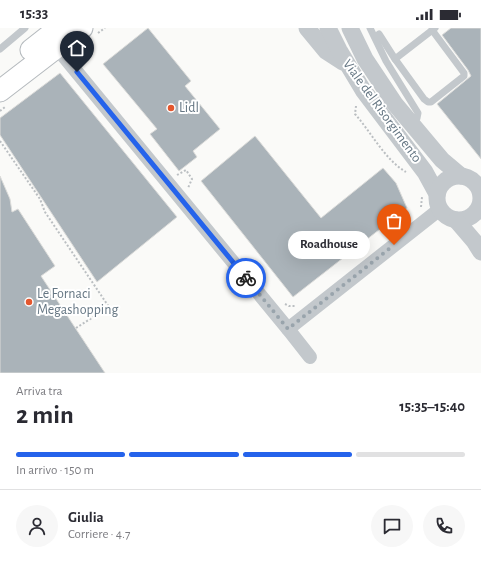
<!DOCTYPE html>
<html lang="it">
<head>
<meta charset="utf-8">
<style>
  body { margin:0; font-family:"Alegreya Sans",sans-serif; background:#f7f7f7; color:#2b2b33; height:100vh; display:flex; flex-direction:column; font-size:15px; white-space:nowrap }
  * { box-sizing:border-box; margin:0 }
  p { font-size:13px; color:#7c7c81 }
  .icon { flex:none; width:22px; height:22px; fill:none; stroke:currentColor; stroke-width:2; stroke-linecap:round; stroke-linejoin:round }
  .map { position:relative; height:345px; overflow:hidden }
  .drawer { display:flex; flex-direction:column; background:#fff; flex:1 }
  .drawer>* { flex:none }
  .pin { position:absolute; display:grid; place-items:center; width:34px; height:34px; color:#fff; margin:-41px -17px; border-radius:50% 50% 50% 0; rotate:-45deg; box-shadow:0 0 4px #0007 }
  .pin .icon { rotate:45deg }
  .courier { position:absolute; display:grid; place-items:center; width:40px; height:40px; margin:-20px; border:3px solid #2563eb; border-radius:50%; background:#fff; color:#222; box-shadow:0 1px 5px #0007 }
  .bubble { position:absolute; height:28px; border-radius:14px; background:#fff; box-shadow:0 4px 16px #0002; font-size:13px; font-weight:600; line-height:28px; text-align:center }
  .head em { font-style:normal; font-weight:600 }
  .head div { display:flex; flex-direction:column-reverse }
  .head { display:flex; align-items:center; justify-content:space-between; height:68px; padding:0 16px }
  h1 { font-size:26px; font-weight:600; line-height:30px }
  .bar { display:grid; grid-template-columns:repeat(4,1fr); gap:6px 4px; align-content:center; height:48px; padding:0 16px }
  .bar i { height:5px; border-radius:3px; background:#e1e1e2 }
  .bar .on { background:#2563eb }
  .bar p { grid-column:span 4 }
  .line { display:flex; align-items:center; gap:10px; padding:0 16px; border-top:1px solid #e1e1e2 }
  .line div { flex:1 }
  .round { display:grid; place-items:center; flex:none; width:42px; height:42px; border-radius:21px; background:#f7f7f7 }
  .status { display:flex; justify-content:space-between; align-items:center; height:28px; padding:0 20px; background:#fff; direction:ltr }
  .status svg { height:11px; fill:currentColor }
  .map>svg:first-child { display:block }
  .building { fill:#aab3b9; stroke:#dcdcda }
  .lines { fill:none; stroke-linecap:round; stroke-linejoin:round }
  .primary-casing { stroke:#b5babe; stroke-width:23 }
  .path { stroke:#bbbfc2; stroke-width:2; stroke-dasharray:2 2; stroke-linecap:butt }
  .service { stroke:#c3c8cc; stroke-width:7 }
  .minor { stroke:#c3c8cc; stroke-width:14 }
  .tertiary { stroke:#c3c8cc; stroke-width:17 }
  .primary { stroke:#fff; stroke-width:21 }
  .done { stroke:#99a4ac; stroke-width:4; stroke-dasharray:0 7.2 }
  .route { stroke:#2563eb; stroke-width:5 }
  .poi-dot { fill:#e4572e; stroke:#fff; stroke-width:1.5 }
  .labels { text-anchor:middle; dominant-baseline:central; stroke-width:4; stroke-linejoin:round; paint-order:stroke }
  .poi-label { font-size:14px; fill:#657683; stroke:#fff; text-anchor:start }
  .street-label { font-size:14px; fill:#657683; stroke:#fff }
</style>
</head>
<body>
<div class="status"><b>15:33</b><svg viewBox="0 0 49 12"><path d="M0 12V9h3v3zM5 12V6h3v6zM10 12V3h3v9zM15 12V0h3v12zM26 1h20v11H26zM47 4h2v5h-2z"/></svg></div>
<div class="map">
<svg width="481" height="345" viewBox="0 0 481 345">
  <rect width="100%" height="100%" fill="#fafaf8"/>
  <g class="building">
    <polygon points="148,0 191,53 185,58 220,101 193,123 197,129 179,143 150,106 157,101 103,36"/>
    <polygon points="451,0 481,0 481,131 437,76 471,48 468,42 442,7"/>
    <polygon points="60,45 177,189 97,254 0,107 0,90"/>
    <polygon points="255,108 321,190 383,140 396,155 407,180 293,269 201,153"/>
    <polygon points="0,148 10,171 12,184 18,181 55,238 41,248 105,345 0,345"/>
  </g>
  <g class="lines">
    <defs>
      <g id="primary">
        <polyline points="31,22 59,0"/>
        <polyline points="0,63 82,0"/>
      </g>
    </defs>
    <use href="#primary" class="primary-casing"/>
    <g class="path">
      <polyline points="98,5 105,0"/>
      <polyline points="83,31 82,26 84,19"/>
      <path d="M356 78 355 86C371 104 385 132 406 144"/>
      <polyline points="0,83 5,79"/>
      <polyline points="0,113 40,171 45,184 109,279 76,300"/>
      <polyline points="177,147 186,142 192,151 188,160"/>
      <polyline points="421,179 422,169"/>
      <polyline points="285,276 289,278 296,278"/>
    </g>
    <g class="service">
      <polyline points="370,0 386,33 418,85 417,90 413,96"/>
      <polyline points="379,6 395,31 424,71 428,74 431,74 464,48 464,45 432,2"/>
      <polyline points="0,21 25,0"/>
      <polyline points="395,31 435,0"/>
    </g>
    <g class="minor">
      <polyline points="57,20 288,301 440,181"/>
      <polyline points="477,159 481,156"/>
      <polyline points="288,301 310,329"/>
    </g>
    <g class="tertiary">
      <polyline points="307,0 326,23 343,34"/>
      <polyline points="328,0 339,22 363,62 425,144 437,166"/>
      <polyline points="350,0 365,31 395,76 442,132 461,148"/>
      <circle cx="459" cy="170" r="22"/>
      <polyline points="456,192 474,213 481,224"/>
    </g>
    <use href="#primary" class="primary"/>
  </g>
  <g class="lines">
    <polyline class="done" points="246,250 288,301 394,217"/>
    <polyline class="route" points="77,44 246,250"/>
  </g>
  <g class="poi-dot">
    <circle cx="171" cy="80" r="4"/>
    <circle cx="29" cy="274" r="4"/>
  </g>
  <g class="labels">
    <g class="poi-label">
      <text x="179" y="80">Lidl</text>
      <text x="37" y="266">Le Fornaci<tspan x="37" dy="16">Megashopping</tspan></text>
    </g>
    <g class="street-label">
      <text transform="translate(382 83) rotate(54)">Viale del Risorgimento</text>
    </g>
  </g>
</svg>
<div class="pin" style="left:394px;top:217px;background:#ea580c"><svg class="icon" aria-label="bag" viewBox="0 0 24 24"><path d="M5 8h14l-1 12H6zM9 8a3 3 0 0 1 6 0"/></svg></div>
<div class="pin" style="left:77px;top:44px;background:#1f2937"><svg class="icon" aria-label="home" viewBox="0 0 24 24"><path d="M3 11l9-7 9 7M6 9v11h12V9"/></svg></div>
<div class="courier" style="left:246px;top:250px"><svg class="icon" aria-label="bike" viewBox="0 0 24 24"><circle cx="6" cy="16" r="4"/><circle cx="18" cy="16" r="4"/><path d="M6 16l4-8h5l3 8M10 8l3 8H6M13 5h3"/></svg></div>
<div class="bubble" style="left:288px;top:203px;width:82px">Roadhouse</div>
</div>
<section class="drawer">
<div class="head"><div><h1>2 min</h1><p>Arriva tra</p></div><em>15:35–15:40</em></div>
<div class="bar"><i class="on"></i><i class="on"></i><i class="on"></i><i></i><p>In arrivo · 150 m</p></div>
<div class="line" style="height:72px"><a class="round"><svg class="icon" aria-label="person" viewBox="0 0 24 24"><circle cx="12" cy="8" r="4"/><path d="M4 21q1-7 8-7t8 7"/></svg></a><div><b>Giulia</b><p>Corriere · 4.7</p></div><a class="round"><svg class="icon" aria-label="chat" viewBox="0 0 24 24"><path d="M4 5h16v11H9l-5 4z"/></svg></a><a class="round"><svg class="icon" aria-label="phone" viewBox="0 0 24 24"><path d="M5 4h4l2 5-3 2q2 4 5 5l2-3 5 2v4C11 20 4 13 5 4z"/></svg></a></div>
</section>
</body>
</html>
